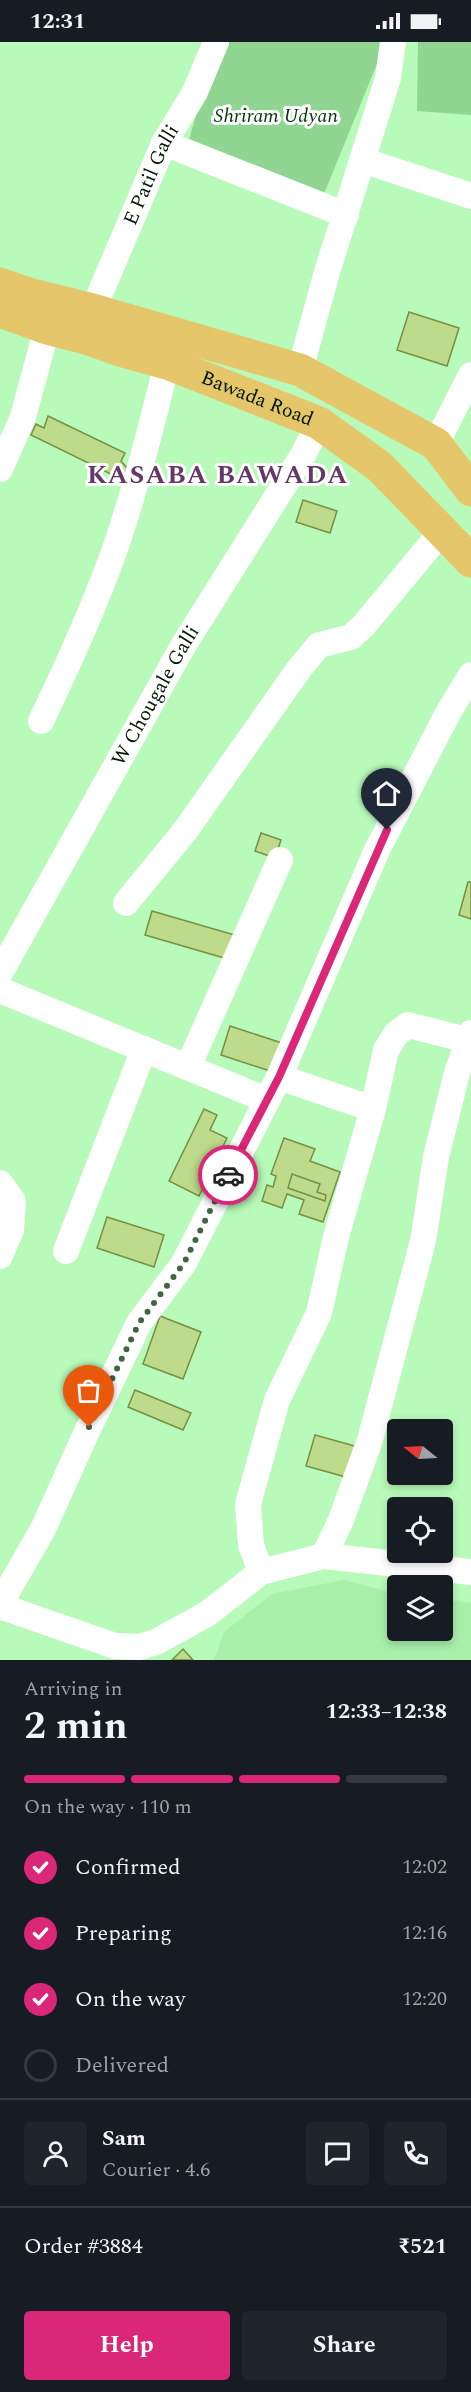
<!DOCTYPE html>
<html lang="en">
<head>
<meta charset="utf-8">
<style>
  body { margin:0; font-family:Spectral,serif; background:#20242c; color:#f1f3f6; height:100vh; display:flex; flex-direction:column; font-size:22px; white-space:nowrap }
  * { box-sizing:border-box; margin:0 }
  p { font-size:20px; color:#9ea1a6 }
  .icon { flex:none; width:33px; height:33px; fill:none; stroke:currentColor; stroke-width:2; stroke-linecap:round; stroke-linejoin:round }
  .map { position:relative; height:1618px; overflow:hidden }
  .sheet { display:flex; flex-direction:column; background:#171b24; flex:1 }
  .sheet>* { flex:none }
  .needle { width:39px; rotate:288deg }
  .fabs { position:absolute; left:387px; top:1377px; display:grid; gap:12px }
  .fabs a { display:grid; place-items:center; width:66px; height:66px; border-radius:6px; background:#171b24; box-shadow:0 3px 9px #0003; font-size:30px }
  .pin { position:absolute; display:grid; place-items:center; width:51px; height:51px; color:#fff; margin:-62px -26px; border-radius:50% 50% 50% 0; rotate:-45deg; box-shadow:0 0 6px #0007 }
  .pin .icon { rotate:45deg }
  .courier { position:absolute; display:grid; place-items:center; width:60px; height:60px; margin:-30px; border:4px solid #db2777; border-radius:50%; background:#fff; color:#222; box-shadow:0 2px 8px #0007 }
  .overview em { font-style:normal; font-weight:700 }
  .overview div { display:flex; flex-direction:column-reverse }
  .overview { display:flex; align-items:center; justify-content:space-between; height:102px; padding:0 24px }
  h1 { font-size:39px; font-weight:700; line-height:45px }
  .bar { display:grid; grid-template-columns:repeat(4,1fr); gap:9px 6px; align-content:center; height:72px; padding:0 24px }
  .bar i { height:8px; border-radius:4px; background:#363941 }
  .bar .active { background:#db2777 }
  .bar p { grid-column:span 4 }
  .line { display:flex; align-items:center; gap:15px; padding:0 24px; border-top:2px solid #363941 }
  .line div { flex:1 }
  .round { display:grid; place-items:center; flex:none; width:63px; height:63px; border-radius:6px; background:#20242c }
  ol { padding:0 24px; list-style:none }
  li { display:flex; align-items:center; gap:18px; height:66px }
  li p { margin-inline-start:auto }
  li .icon { padding:6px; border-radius:50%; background:#db2777; color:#fff; stroke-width:4 }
  li:last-child { color:#9ea1a6 }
  li i { width:33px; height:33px; border:3px solid #363941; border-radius:50% }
  .button { display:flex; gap:12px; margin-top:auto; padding:12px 24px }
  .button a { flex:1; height:69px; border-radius:6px; background:#db2777; color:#fff; font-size:24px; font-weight:700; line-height:69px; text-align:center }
  .button a+a { background:#20242c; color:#f1f3f6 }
  .status { display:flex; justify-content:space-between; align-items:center; height:42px; padding:0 30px; background:#171b24; direction:ltr }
  .status svg { height:16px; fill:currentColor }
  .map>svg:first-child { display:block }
  .built { fill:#a8efaa }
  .green { fill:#90d692 }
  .building { fill:#bddb8b; stroke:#759042; stroke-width:1.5 }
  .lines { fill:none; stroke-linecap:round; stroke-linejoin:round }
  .minor { stroke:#fff; stroke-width:26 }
  .major { stroke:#e5c66b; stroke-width:33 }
  .done { stroke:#416642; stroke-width:6; stroke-dasharray:0 10.8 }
  .route { stroke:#db2777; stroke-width:8 }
  .labels { text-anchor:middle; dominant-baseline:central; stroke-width:6; stroke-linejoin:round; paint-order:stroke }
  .park-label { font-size:20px; font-style:italic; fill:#003608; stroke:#fff }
  .street-label { font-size:20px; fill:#011702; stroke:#fff }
  .district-label { font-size:26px; font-weight:bold; letter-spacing:1.5px; fill:#663669; stroke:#fff }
</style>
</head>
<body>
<div class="status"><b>12:31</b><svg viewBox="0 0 49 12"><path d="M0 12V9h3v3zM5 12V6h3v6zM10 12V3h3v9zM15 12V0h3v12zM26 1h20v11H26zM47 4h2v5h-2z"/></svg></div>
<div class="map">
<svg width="471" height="1618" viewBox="0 0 471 1618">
  <rect width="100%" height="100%" fill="#b8fab9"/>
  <polygon class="built" points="344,1538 397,1552 398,1588 442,1588 443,1557 471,1561 471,1618 214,1618 224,1590 272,1552"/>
  <g class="green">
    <polygon points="218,0 386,0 317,169 183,117"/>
    <polygon points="418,0 471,0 471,73 417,69"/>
  </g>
  <g class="building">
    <polygon points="409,270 459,286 447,324 397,308"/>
    <polygon points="48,374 125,411 121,419 128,427 123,438 31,393 36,382 44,386"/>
    <polygon points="303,458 337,469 330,491 296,480"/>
    <polygon points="261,791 281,798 275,816 255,809"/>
    <polygon points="468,840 471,840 471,877 459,873"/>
    <polygon points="152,869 238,894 231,918 145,893"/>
    <polygon points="230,984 282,1001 273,1030 221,1013"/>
    <polygon points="204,1067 217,1073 210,1088 227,1096 199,1154 169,1139"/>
    <polygon points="284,1096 315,1107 310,1119 340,1130 323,1180 299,1172 304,1158 287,1152 282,1166 262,1159 267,1143 273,1145 276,1134 271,1132"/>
    <polygon points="292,1132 320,1142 317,1150 326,1153 325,1159 288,1146"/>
    <polygon points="107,1175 164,1193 154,1225 97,1206"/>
    <polygon points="160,1274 201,1290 183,1337 143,1322"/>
    <polygon points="135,1348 191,1371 183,1388 128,1365"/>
    <polygon points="315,1393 362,1406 353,1437 306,1424"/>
    <polygon points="183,1607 193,1618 172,1618"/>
  </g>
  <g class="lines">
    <g class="minor">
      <polyline points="164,101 346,173"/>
      <polyline points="362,118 471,154"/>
      <path id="s1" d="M93 268 164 101 195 50 216 0"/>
      <polyline points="300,328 327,230 388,36 393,0"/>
      <polyline points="436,402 471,333"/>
      <polyline points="0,427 23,375 47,286"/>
      <path d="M41 679C68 623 94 566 115 507 136 446 152 383 167 321"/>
      <polyline points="126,861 185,789 299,627 319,603 351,595 364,583 443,488"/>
      <path id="s2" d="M0 931 183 604 303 413 319 381"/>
      <polyline points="0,948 267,1058"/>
      <polyline points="188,1025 280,818"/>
      <polyline points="279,1035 373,1067"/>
      <polyline points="0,1141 13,1159 11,1188 0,1214"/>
      <polyline points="66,1209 144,1007"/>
      <polyline points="324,1514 341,1478 370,1398 423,1199 436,1115 457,1031 471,991"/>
      <polyline points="261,1530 251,1503 248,1462 277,1358 319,1271 336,1195 373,1067 386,1008 396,992 408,983 467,998"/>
      <polyline points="0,1562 43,1487 89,1385 139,1281 184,1221 279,1035 377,808 448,671 471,633"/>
      <polyline points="0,1564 115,1604 139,1605 156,1600 207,1572 261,1530 324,1514 471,1530"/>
    </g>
    <g class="major">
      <polyline points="0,242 32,253 93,268 300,328 436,402 471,448"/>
      <path id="s3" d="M0 269 47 286 86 296 120 308 167 321 319 381 380 425 471 519"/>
    </g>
  </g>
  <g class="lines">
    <polyline class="done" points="89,1385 139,1281 184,1221 228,1133"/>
    <polyline class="route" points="228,1133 279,1035 387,788"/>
  </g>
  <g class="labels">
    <g class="park-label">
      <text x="276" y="74">Shriram Udyan</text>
    </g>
    <g class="street-label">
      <text stroke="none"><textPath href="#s1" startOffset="147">E Patil Galli</textPath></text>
      <text stroke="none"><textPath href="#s3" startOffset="272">Bawada Road</textPath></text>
      <text stroke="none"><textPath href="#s2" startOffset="318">W Chougale Galli</textPath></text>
    </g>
    <g class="district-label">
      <text x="218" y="433">KASABA BAWADA</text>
    </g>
  </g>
</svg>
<div class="fabs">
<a><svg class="needle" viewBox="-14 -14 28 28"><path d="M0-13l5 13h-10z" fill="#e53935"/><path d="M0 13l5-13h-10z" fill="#9ea1a6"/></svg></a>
<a><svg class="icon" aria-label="locate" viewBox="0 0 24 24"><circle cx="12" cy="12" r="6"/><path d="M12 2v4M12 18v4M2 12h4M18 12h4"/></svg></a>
<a><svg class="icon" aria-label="layers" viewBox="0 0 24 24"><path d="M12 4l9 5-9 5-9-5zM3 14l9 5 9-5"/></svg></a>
</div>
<div class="pin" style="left:89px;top:1385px;background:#ea580c"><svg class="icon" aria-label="bag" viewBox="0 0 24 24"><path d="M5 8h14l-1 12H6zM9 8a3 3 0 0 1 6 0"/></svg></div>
<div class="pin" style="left:387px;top:788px;background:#1f2937"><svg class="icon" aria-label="home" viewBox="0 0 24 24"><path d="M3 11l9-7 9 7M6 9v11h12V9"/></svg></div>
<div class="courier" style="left:228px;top:1133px"><svg class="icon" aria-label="car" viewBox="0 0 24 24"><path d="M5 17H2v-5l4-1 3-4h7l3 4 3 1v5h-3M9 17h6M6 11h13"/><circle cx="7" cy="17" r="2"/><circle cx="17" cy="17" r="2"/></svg></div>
</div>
<section class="sheet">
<div class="overview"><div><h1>2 min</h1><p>Arriving in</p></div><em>12:33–12:38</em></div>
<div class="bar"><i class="active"></i><i class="active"></i><i class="active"></i><i></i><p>On the way · 110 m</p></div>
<ol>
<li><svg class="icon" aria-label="check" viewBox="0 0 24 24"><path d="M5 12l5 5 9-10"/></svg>Confirmed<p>12:02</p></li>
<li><svg class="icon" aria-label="check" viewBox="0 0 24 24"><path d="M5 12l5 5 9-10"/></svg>Preparing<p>12:16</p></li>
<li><svg class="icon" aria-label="check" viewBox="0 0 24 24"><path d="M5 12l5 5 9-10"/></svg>On the way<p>12:20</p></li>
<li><i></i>Delivered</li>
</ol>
<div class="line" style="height:108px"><a class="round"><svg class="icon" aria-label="person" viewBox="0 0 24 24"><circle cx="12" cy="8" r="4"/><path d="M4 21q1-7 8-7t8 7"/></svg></a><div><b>Sam</b><p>Courier · 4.6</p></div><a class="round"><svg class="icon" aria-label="chat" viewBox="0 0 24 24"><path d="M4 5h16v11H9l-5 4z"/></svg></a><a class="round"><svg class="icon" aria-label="phone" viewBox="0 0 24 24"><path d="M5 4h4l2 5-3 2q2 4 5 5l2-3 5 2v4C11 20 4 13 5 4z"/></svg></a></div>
<div class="line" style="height:78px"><div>Order #3884</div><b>₹521</b></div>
<div class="button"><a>Help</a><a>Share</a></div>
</section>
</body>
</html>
